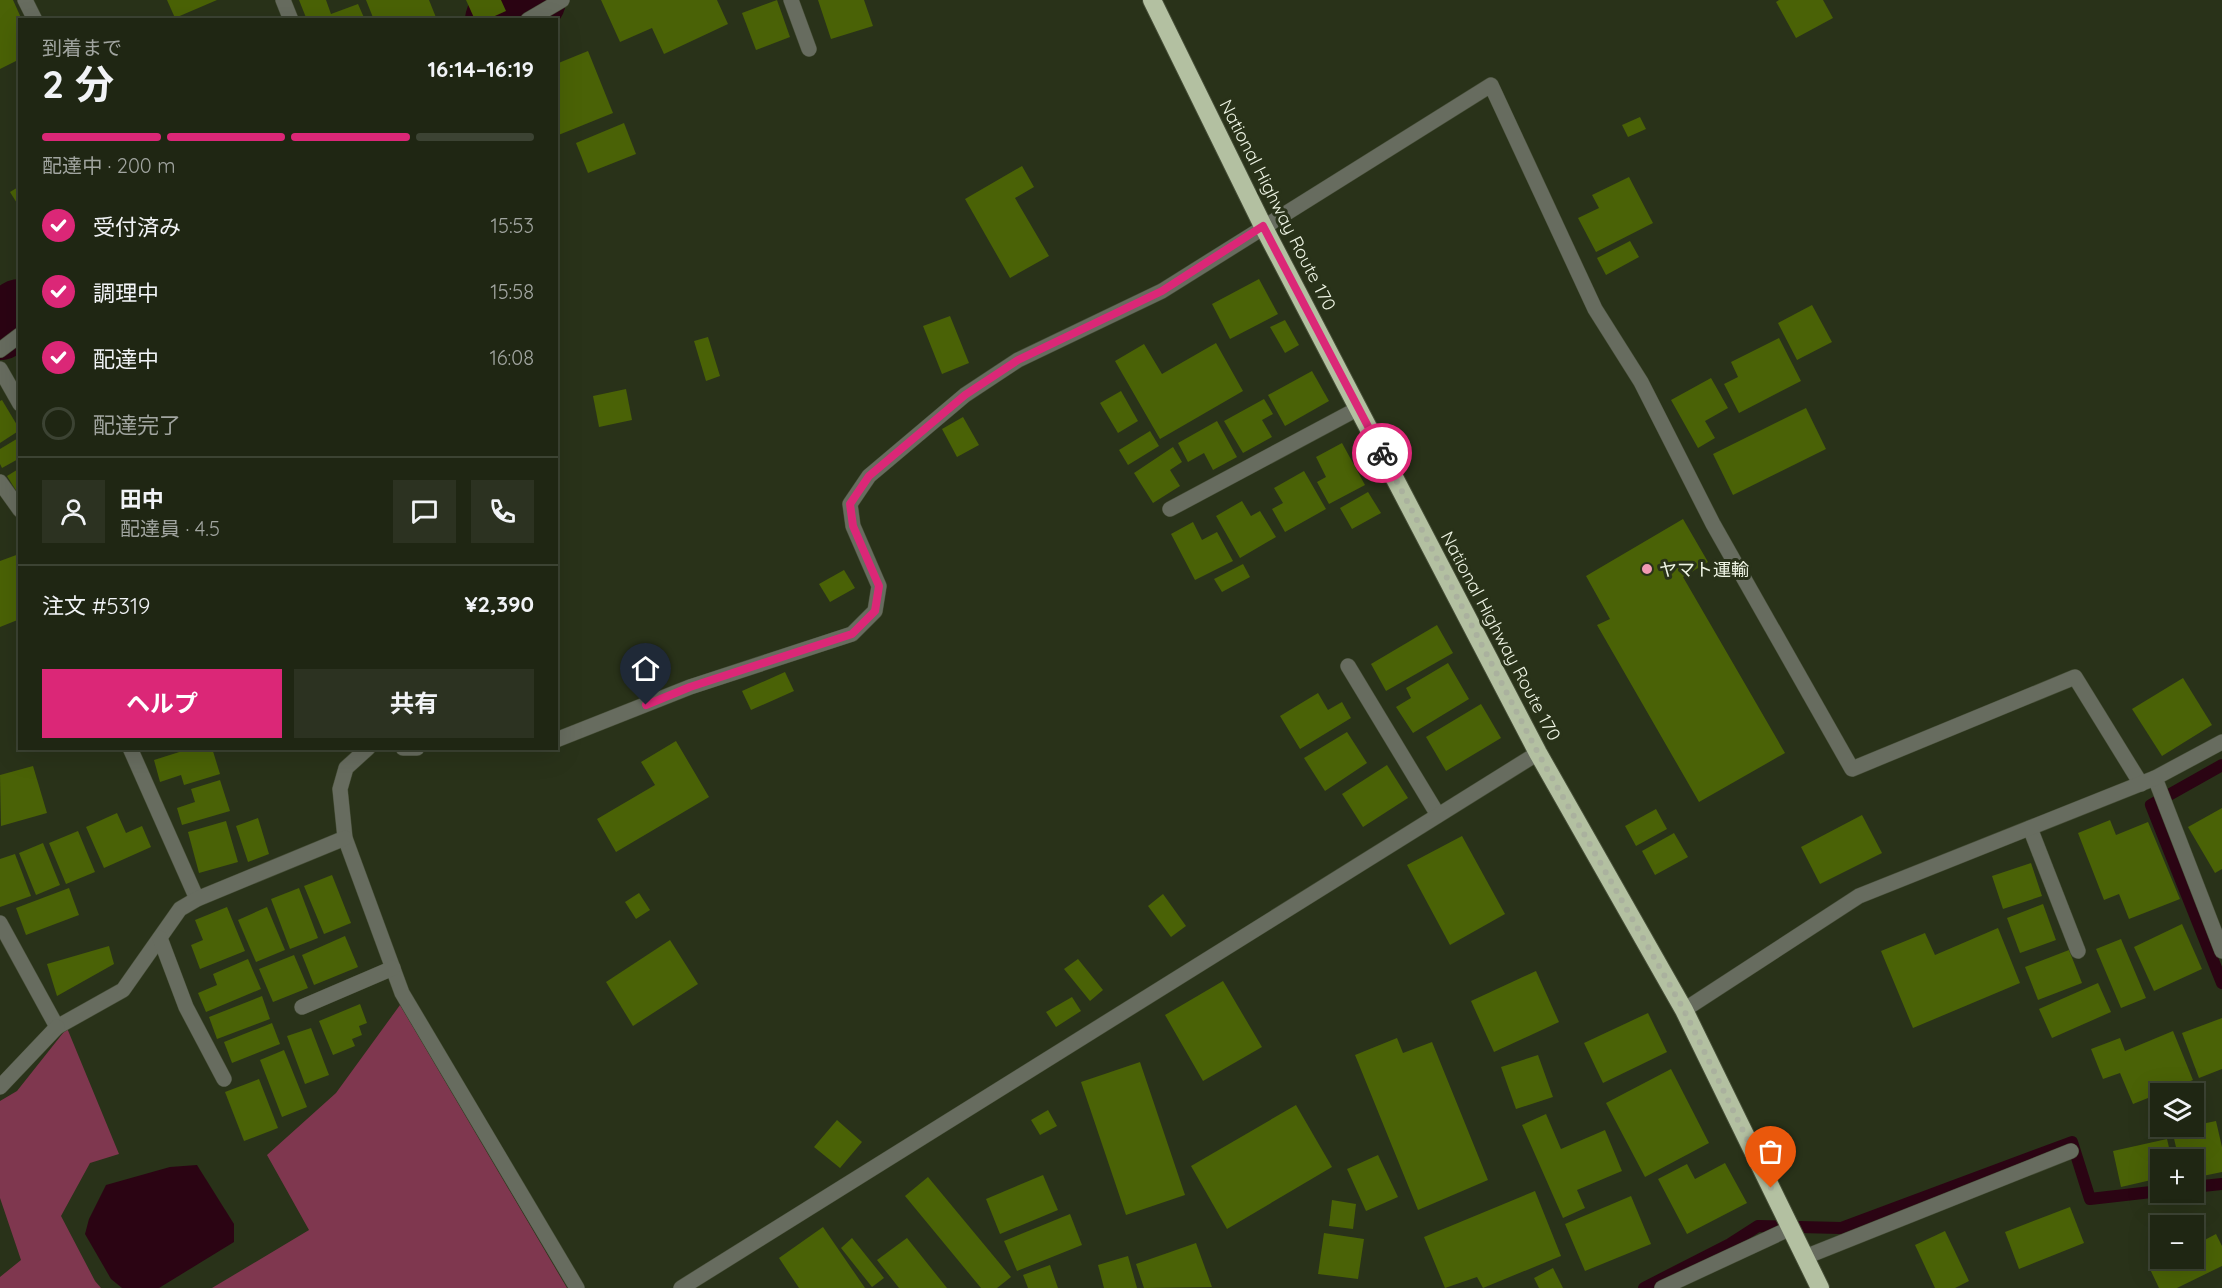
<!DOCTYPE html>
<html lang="ja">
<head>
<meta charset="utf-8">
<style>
  body { margin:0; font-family:Quicksand,"Noto Sans JP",sans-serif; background:#2c3221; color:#f1f3f6; height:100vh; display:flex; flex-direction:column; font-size:22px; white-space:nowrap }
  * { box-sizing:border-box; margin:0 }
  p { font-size:20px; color:#a1a5a0 }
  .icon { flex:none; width:33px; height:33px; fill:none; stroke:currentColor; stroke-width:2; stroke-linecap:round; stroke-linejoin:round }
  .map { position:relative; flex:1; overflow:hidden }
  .sheet { position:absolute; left:18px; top:18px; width:540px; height:732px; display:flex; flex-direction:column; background:#1f2613; border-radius:0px; box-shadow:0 6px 24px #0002,0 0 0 2px #3c4333 }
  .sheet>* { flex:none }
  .fabs { position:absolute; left:2150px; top:1083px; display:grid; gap:12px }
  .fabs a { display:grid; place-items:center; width:54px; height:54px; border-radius:0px; background:#1f2613; box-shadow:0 6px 24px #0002,0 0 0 2px #3c4333; font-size:30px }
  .pin { position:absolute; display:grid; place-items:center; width:51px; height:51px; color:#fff; margin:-62px -26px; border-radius:50% 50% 50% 0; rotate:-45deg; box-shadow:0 0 6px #0007 }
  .pin .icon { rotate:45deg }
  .courier { position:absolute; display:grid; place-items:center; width:60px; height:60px; margin:-30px; border:4px solid #db2777; border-radius:50%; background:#fff; color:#222; box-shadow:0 2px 8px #0007 }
  .summary em { font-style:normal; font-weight:700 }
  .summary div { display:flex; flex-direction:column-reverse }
  .summary { display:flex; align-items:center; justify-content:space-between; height:102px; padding:0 24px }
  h1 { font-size:39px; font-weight:700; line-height:45px }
  .bar { display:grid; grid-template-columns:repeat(4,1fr); gap:9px 6px; align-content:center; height:72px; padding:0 24px }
  .bar i { height:8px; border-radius:4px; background:#3c4333 }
  .bar .selected { background:#db2777 }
  .bar p { grid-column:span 4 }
  .line { display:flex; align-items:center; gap:15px; padding:0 24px; border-top:2px solid #3c4333 }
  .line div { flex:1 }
  .round { display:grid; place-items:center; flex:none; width:63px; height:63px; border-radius:0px; background:#2c3221 }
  ol { padding:0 24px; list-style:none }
  li { display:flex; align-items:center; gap:18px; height:66px }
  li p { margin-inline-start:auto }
  li .icon { padding:6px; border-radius:50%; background:#db2777; color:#fff; stroke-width:4 }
  li:last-child { color:#a1a5a0 }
  li i { width:33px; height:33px; border:3px solid #3c4333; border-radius:50% }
  .button { display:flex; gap:12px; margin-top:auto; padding:12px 24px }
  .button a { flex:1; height:69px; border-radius:0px; background:#db2777; color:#fff; font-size:24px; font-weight:700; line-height:69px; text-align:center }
  .button a+a { background:#2c3221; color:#f1f3f6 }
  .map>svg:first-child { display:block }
  .green { fill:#7f374f }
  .water { fill:#2b0413 }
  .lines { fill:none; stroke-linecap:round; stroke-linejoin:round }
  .stream { stroke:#2b0413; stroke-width:12 }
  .river { stroke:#2b0413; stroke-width:68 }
  .building { fill:#4a6206 }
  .minor-casing { stroke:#454d36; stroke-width:16 }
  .highway-casing { stroke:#454d36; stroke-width:20 }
  .minor { stroke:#676c5f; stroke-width:15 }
  .highway { stroke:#b3c0a1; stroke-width:18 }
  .done { stroke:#aab19e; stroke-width:6; stroke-dasharray:0 10.8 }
  .route { stroke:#db2777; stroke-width:8 }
  .poi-dot { fill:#f19ab3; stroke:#293219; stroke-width:2 }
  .labels { text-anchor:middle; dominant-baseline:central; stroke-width:6; stroke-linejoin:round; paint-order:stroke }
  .street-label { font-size:18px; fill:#eff5e5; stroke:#293219 }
  .poi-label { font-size:18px; fill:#eff5e5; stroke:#293219; text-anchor:start }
</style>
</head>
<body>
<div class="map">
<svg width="2222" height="1288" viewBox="0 0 2222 1288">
  <rect width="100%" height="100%" fill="#293219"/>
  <g class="green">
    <polygon points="400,1005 567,1288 212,1288 309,1230 267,1155 336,1093"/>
    <polygon points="67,1028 119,1154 90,1163 61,1216 95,1281 101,1288 0,1288 0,1277 21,1260 0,1198 0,1101 17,1091"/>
  </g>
  <polygon class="water" points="197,1165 234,1224 234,1242 159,1288 122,1288 111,1279 85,1234 89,1219 106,1185 170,1167"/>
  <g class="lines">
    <g class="stream">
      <polyline points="2222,765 2151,805 2222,983"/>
      <polyline points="2193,1187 2222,1184"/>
      <polyline points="1644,1288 1730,1244 1758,1226 1841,1228 2072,1142 2090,1199 2160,1191"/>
    </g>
    <g class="river">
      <polyline points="499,20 532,0"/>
      <polyline points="0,326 20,313"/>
    </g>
  </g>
  <g class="building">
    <polygon points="0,0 13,0 22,20 20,20 20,59 0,69"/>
    <polygon points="167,0 217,0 175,18"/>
    <polygon points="299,0 326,0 331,14 358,4 365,20 307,20"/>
    <polygon points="366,0 429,0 437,20 374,20"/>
    <polygon points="466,0 501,0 506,11 486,20 475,20"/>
    <polygon points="601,0 717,0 728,24 664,54 652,28 620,42"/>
    <polygon points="777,0 790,37 756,50 742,13"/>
    <polygon points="818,0 864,0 873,26 831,39"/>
    <polygon points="1779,0 1823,0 1833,18 1796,38 1776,2"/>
    <polygon points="588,51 613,113 556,136 556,64"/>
    <polygon points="1640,117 1646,129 1628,137 1622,125"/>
    <polygon points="624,123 636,154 588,173 576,143"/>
    <polygon points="1022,166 1034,187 1015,198 1049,256 1010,278 965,199"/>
    <polygon points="1629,177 1653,223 1596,252 1578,218 1599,208 1592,195"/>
    <polygon points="20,186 20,208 10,192"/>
    <polygon points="1630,241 1639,257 1606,275 1597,258"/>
    <polygon points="1259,279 1278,314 1230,339 1212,304"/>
    <polygon points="1812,305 1832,342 1797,360 1778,323"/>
    <polygon points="950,316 969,363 942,374 923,326"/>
    <polygon points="1285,320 1299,345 1285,353 1270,327"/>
    <polygon points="708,337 720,376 706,381 694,341"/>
    <polygon points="1779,338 1801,381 1739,413 1724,384 1738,377 1731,362"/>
    <polygon points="1216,343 1243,391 1160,439 1115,361 1144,344 1162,374"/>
    <polygon points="1312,371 1329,401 1285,426 1268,395"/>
    <polygon points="1711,378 1728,408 1705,421 1715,438 1698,448 1671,400"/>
    <polygon points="626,389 632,420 599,427 593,396"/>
    <polygon points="1121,391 1138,421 1118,433 1100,403"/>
    <polygon points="1264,399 1273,414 1262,420 1272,437 1243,453 1224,421"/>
    <polygon points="2,400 20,430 0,443 0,401"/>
    <polygon points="1806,408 1826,449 1733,495 1713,454"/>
    <polygon points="963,417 979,445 957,457 942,429"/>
    <polygon points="1217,421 1237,457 1213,470 1204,453 1188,462 1178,443"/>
    <polygon points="1150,431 1159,446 1128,465 1119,450"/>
    <polygon points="20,437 20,458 2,468 0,464 0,449"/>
    <polygon points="1342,443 1365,485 1329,504 1317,482 1326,477 1316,457"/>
    <polygon points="1173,447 1182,462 1170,470 1180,486 1153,503 1134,473"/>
    <polygon points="20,468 20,497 7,476"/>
    <polygon points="1304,471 1326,509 1285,532 1272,509 1283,503 1274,488"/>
    <polygon points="1368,492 1381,513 1352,529 1340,508"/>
    <polygon points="1242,501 1251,516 1260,511 1276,537 1240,558 1216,516"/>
    <polygon points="1683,519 1708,562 1683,577 1785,753 1699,802 1597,625 1610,619 1586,576"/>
    <polygon points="1193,522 1202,540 1217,532 1233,561 1195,580 1171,534"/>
    <polygon points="19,554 20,619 0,627 0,561"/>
    <polygon points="1243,564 1250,577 1222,592 1214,579"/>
    <polygon points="844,570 855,588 830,602 819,584"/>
    <polygon points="1437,625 1453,653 1386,691 1371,664"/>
    <polygon points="1448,663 1469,699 1413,733 1396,707 1411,698 1406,688"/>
    <polygon points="785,672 794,691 751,710 742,691"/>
    <polygon points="2183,678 2212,725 2162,756 2132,709"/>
    <polygon points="1318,693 1328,710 1342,702 1351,718 1300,749 1280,716"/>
    <polygon points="1481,704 1501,738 1446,771 1426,737"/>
    <polygon points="1347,732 1367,763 1325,791 1304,758"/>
    <polygon points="676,741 709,797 616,852 597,819 655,785 641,762"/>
    <polygon points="192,748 212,748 220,774 184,785 181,775 160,782 154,760"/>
    <polygon points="1387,765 1408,798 1363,827 1342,794"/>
    <polygon points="33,766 47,813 1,826 0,775"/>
    <polygon points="220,780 230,811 182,825 177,808 195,802 191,789"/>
    <polygon points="2222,808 2222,869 2215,873 2188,827"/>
    <polygon points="1656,809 1667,829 1636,846 1625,826"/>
    <polygon points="117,813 126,833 142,826 151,847 104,868 86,827"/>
    <polygon points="1862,815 1882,853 1820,884 1801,847"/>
    <polygon points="258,818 269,854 248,862 236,826"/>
    <polygon points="2110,820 2116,835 2148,822 2180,899 2129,919 2119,894 2104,900 2078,833"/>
    <polygon points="226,821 238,862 199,873 188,832"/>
    <polygon points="78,831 95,872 66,884 49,843"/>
    <polygon points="1674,833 1688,857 1655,875 1642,851"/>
    <polygon points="1462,836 1505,914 1450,945 1407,865"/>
    <polygon points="43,843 60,885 36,895 19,853"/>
    <polygon points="15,854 31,896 0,907 0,859"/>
    <polygon points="2031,863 2042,896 2003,909 1992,876"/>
    <polygon points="332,875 351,923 324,934 304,886"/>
    <polygon points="69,888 79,915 26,935 16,908"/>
    <polygon points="299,888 318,938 290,949 271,899"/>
    <polygon points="639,893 650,910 636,919 625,902"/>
    <polygon points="1163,894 1186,926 1171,937 1148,906"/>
    <polygon points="2043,904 2056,940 2020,953 2007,918"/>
    <polygon points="227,907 245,951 200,969 191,945 203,940 195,920"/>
    <polygon points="267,907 285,950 256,962 238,920"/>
    <polygon points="2182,924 2202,969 2154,991 2134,947"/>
    <polygon points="1998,928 2020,983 1913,1028 1881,951 1925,933 1935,955"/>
    <polygon points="345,936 358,967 314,985 302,955"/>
    <polygon points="2121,939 2146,998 2121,1008 2096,949"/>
    <polygon points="670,940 698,984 633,1026 606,982"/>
    <polygon points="109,946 114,964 57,996 47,964"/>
    <polygon points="2069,950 2082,983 2038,1000 2025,967"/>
    <polygon points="294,955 308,988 273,1002 259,969"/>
    <polygon points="248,959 261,989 206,1012 198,993 217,985 213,974"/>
    <polygon points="1078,959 1103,990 1090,1001 1064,969"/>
    <polygon points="1536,971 1559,1022 1494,1052 1471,1001"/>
    <polygon points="1223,981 1262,1047 1203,1081 1165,1015"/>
    <polygon points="2098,983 2111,1012 2052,1038 2039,1009"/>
    <polygon points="262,996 270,1019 217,1039 209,1017"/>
    <polygon points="1072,997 1081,1011 1056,1027 1046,1012"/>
    <polygon points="360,1004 367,1023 359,1026 362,1035 352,1039 355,1046 333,1055 319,1021"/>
    <polygon points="1648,1013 1667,1052 1603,1083 1584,1043"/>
    <polygon points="2222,1018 2222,1069 2199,1078 2182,1033"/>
    <polygon points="272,1023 280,1044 232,1063 224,1042"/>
    <polygon points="311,1028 329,1075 305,1084 287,1036"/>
    <polygon points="2173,1031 2193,1080 2133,1104 2120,1073 2103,1079 2091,1049 2120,1038 2125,1051"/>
    <polygon points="1397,1038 1403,1053 1432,1042 1488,1180 1418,1210 1355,1055"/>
    <polygon points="284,1050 307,1107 282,1117 260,1060"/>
    <polygon points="1538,1055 1553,1097 1516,1109 1501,1067"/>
    <polygon points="1140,1062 1185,1195 1126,1215 1081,1082"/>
    <polygon points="1671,1069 1709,1143 1645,1177 1606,1103"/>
    <polygon points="259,1079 278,1128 244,1141 225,1092"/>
    <polygon points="1296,1105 1332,1167 1227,1229 1191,1166"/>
    <polygon points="1048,1110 1057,1126 1040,1135 1031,1120"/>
    <polygon points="1546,1114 1561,1149 1605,1130 1622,1171 1577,1190 1585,1208 1563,1218 1522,1125"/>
    <polygon points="837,1120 862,1142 840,1168 814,1147"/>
    <polygon points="2216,1121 2222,1147 2222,1172 2193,1178 2193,1160 2179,1160 2172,1130"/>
    <polygon points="2167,1139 2172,1160 2160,1160 2160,1178 2121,1187 2113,1151"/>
    <polygon points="1378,1155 1398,1197 1366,1211 1347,1169"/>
    <polygon points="1725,1163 1747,1203 1687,1234 1658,1179 1687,1164 1695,1179"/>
    <polygon points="1043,1175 1058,1210 1000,1234 986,1199"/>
    <polygon points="928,1177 1011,1277 997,1288 981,1288 905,1196"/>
    <polygon points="1535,1191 1561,1256 1483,1288 1477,1277 1445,1288 1424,1237"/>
    <polygon points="1631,1196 1651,1244 1585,1271 1565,1224"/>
    <polygon points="1332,1200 1356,1204 1353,1229 1329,1226"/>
    <polygon points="2070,1207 2084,1243 2019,1269 2005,1232"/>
    <polygon points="1070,1214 1082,1245 1017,1271 1004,1241"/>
    <polygon points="823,1227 865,1288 799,1288 779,1258"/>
    <polygon points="1945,1231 1969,1281 1955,1288 1935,1288 1915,1245"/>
    <polygon points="1324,1233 1364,1239 1358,1279 1318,1274"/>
    <polygon points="2216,1234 2222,1246 2222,1266 2177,1288 2159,1288 2149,1267 2167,1258 2193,1258 2193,1246"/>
    <polygon points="852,1238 884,1278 872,1287 841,1248"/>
    <polygon points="907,1238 947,1288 899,1288 877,1260"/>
    <polygon points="1196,1243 1212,1287 1144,1288 1136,1264"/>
    <polygon points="1128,1256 1137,1288 1104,1288 1098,1265"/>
    <polygon points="1050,1265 1058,1288 1028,1288 1023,1275"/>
    <polygon points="1553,1268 1563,1288 1539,1288 1534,1278"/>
  </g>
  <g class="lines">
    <defs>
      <g id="minor">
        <polyline points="25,0 35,20"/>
        <polyline points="283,0 291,20"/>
        <polyline points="791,0 809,49"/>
        <polyline points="528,20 562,0"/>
        <polyline points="0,350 20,335"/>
        <polyline points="0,369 20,404"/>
        <polyline points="0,482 20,510"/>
        <polyline points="1170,509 1359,408"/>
        <polyline points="1348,666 1438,815"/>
        <polyline points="556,740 690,687 852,634 875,611 879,586 853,526 850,504 869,476 965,395 1018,360 1162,291 1491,85 1595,309 1641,382 1713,524 1852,769 2075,677 2141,784"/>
        <polyline points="130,748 197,899"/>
        <polyline points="368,748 346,768 340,789 345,838 402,993 577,1288"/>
        <polyline points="403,748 417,748"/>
        <polyline points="2155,778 2222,951"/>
        <polyline points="2030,828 2078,951"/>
        <polyline points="0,923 57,1027 123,990 180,909 197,899 345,838"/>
        <polyline points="160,938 186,1007 224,1079"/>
        <polyline points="302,1007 393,968"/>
        <polyline points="1684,1010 1859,896 2155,778 2222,742"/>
        <polyline points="0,1087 57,1027"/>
        <polyline points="1805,1257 2071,1151"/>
        <polyline points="681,1288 1538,753"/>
        <polyline points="1662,1288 1791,1228"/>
      </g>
      <polyline id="highway" points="1152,0 1263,226 1538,753 1684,1010 1820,1288"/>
    </defs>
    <use href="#minor" class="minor-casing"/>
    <use href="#highway" class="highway-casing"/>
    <use href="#minor" class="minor"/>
    <use href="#highway" class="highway"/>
  </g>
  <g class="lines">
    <polyline class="done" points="1382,453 1538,753 1684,1010 1771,1188"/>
    <polyline class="route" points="646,705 690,687 852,634 875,611 879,586 853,526 850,504 869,476 965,395 1018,360 1162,291 1263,226 1382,453"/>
  </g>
  <circle class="poi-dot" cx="1647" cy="569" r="6"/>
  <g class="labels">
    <g class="street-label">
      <text transform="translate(1278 205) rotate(63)">National Highway Route 170</text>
      <text transform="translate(1501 636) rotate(62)">National Highway Route 170</text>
    </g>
    <g class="poi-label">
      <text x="1659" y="569">ヤマト運輸</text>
    </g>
  </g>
</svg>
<div class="fabs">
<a><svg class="icon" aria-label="layers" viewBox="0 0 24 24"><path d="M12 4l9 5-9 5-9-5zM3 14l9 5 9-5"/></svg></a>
<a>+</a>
<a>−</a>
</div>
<div class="pin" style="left:1771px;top:1188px;background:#ea580c"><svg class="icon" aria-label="bag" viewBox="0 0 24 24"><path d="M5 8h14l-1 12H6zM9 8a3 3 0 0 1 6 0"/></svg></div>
<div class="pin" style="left:646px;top:705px;background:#1f2937"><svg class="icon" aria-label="home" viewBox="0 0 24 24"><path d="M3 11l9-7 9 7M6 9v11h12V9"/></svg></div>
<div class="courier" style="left:1382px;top:453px"><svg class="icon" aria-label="bike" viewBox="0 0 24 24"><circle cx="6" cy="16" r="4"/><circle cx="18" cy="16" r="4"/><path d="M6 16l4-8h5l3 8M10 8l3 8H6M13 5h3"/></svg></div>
<section class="sheet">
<div class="summary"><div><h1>2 分</h1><p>到着まで</p></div><em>16:14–16:19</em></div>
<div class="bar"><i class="selected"></i><i class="selected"></i><i class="selected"></i><i></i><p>配達中 · 200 m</p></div>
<ol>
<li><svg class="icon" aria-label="check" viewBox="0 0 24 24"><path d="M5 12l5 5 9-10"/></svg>受付済み<p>15:53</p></li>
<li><svg class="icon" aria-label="check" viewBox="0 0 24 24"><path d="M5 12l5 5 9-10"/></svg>調理中<p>15:58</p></li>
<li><svg class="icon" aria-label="check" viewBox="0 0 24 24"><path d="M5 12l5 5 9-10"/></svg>配達中<p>16:08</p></li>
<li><i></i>配達完了</li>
</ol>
<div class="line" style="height:108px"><a class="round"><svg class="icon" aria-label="person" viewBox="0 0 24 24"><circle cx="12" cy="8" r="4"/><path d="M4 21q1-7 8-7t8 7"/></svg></a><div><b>田中</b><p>配達員 · 4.5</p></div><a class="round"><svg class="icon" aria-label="chat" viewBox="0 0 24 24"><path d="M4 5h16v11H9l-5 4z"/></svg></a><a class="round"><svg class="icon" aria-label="phone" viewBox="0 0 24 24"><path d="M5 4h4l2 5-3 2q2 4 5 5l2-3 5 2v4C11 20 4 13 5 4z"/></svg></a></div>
<div class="line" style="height:78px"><div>注文 #5319</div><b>¥2,390</b></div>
<div class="button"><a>ヘルプ</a><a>共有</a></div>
</section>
</div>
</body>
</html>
